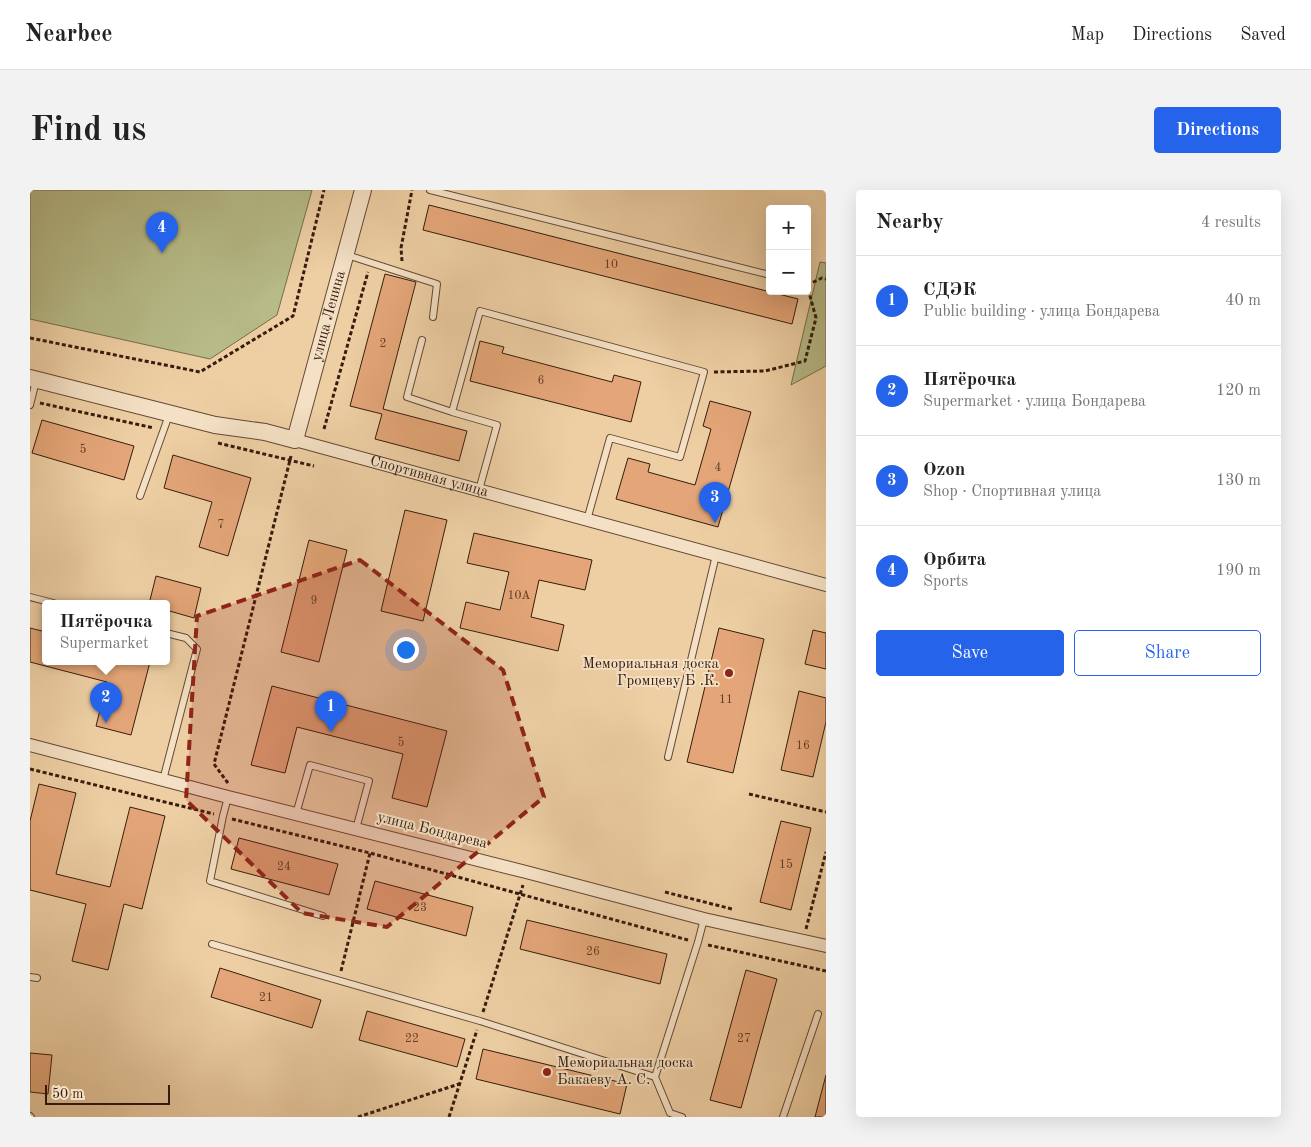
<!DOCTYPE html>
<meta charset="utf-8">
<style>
body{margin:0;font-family:"Old Standard TT",serif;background:#f2f2f2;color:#222}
.controls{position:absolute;right:15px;top:15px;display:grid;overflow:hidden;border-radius:5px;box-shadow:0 5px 20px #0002}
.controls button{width:45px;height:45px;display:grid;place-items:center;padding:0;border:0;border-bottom:1px solid #e0e0e0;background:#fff;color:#222;font:25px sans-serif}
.scale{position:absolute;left:15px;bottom:12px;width:125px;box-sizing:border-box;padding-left:5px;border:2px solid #361c0e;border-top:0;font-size:14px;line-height:18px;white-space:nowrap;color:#361c0e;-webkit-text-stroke:4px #f4e0c4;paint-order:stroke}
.you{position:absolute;left:375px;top:459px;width:18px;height:18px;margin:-12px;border:4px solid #fff;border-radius:50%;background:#1a73e8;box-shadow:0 0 0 8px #1a73e833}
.badge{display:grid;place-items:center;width:32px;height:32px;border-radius:50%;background:#2563eb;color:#fff;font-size:16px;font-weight:700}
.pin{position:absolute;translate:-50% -41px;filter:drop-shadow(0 1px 2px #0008)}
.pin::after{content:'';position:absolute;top:26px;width:18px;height:15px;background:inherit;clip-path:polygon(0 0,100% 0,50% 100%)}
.popup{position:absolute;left:12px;top:410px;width:128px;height:65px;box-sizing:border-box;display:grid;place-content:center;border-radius:5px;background:#fff;filter:drop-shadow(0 1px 4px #0005);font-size:16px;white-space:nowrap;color:#767676}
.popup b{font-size:19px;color:#222}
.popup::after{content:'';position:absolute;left:50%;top:100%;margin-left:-10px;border:10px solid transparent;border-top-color:#fff}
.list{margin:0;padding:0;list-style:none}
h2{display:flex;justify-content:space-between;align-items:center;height:65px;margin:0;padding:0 20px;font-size:21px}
h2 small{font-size:16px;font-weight:400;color:#767676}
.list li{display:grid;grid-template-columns:32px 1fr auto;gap:15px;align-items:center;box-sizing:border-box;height:90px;padding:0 20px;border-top:1px solid #e0e0e0}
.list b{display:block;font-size:19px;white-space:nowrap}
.list p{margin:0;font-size:16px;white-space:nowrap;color:#767676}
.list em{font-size:16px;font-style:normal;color:#767676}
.actions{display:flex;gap:10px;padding:15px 20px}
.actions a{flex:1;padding:11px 0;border:1px solid #2563eb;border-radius:5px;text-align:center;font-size:18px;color:#2563eb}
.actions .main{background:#2563eb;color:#fff}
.map{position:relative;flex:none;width:796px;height:927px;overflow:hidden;border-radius:5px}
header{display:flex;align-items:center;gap:30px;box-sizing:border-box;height:70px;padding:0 25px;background:#fff;border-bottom:1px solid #e0e0e0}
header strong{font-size:24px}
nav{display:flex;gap:28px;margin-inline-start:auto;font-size:18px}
.intro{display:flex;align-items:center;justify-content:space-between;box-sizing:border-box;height:120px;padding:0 30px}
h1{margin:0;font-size:35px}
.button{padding:12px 22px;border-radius:5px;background:#2563eb;color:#fff;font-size:18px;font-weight:700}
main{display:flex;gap:30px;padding:0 30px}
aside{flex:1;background:#fff;border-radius:5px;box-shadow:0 5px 20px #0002}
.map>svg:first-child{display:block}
.green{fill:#b6bb88;stroke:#766c4b}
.building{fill:#e4a678;stroke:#361c0e}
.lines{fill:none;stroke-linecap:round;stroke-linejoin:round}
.service-casing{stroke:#644934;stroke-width:8}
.minor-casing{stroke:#644934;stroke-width:14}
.tertiary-casing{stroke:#644934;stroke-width:18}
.path{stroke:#361c0e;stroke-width:3;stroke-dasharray:4 2.5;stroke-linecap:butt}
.service{stroke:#f4e0c4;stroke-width:6}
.minor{stroke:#f4e0c4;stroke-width:12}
.tertiary{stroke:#f4e0c4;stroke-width:16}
.marked{fill:#8f2418;fill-opacity:0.2;stroke:#8f2418;stroke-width:4;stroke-dasharray:10 6;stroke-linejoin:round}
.poi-dot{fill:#8f2418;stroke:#f4e0c4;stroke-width:2}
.labels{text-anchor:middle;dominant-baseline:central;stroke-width:4;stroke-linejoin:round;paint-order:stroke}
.number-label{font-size:12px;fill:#623e28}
.street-label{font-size:15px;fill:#361c0e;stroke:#f4e0c4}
.poi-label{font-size:15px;fill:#361c0e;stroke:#f4e0c4;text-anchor:end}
</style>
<header>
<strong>Nearbee</strong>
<nav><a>Map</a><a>Directions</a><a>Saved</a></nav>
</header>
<div class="intro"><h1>Find us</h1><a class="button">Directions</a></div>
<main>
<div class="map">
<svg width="796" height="927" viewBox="0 0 796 927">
<rect width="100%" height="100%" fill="#eecfa4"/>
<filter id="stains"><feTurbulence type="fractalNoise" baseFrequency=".004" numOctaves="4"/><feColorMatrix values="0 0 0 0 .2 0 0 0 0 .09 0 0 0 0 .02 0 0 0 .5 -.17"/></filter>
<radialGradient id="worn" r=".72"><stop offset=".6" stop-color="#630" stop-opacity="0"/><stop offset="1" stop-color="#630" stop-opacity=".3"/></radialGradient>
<path class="green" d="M0,0H282L247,125L180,169L0,129Z
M790,72L796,73V176L761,195Z"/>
<path class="building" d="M399,15L768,109L762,134L393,40Z
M355,84L386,92L353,219L437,241L429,271L345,249L352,224L320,216Z
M450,151L474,157L472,163L582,192L584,185L611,192L601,232L440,191Z
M680,211L721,222L688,337L586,309L598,268L620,274L618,282L665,295L681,239L673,236Z
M12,230L104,256L94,290L2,263Z
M143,265L221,288L198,366L169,357L182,312L134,298Z
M375,320L417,330L393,431L351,421Z
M444,343L562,370L555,400L509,390L501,427L534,435L528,461L430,438L436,412L470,420L479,382L437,373Z
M279,350L317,360L289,472L251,462Z
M126,386L171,398L164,428L136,420V414H119Z
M0,438L16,442V472H120L101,545L66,536L77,492L0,472Z
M689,438L734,449L703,583L657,572Z
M783,440L796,443V479L775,474Z
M242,496L417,541L397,617L362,608L373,564L267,537L255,583L221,575Z
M769,501L796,508V532L783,587L751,580Z
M9,594L46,603L26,684L80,697L100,617L135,626L112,719L94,714L78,780L42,771L56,714L0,700V631Z
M751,631L781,638L761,720L730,712Z
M209,648L308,674L299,705L201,679Z
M345,691L443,717L436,746L337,719Z
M497,730L637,764L630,794L490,759Z
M190,778L291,810L282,838L181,807Z
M716,780L747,789L711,918L680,910Z
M337,821L435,849L427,877L329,850Z
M453,859L597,894L590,924L446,889Z
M0,863L22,865L18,904L0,902Z
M796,885V927H785Z"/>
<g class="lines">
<defs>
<path id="service" d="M400,0L740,85
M317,65L407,94L403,127
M392,150L377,207L422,222
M0,215L6,191
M449,300L467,235L422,222L450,121L674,182L650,267L580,248L557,330
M110,306L139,225
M0,407L27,414
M638,567L686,365
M133,590L167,459L156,448L136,443
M198,607L193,626L180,691L293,726
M266,624L280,575L339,591L326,639
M182,754L450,831L625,887
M0,787L7,788
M0,926L1,927
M652,927L640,923L625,887L668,752L674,729
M753,927L788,824"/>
<g id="minor">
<path id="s1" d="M265,250L796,395"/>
<path d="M0,555L198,607L496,682L674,729L796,756"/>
</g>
<g id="tertiary">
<path id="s2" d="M0,188L185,235L235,242L265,250L333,0"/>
</g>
</defs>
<use href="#service" class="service-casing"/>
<use href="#minor" class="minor-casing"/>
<use href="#tertiary" class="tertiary-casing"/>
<path class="path" d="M372,71L371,58L382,0
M777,95L792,88L796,89
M0,148L170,182L263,126L294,0
M684,182L735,181L775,171L786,128L777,95
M10,213L124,238
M294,239L338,82
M188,253L284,276
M0,579L184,624
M198,593L184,574L261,266
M719,604L796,622
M202,629L340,663L658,750
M635,702L702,719
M776,739L796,662
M678,755L796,781
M311,781L340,663
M453,822L493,695
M328,927L429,894
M419,927L447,840"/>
<use href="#service" class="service"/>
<use href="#minor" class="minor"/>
<use href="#tertiary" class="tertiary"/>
</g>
<path class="marked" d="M330,370L473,480L514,607L357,737L272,723L156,610L167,426Z"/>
<g class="poi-dot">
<circle cx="699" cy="483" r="5"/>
<circle cx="517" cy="882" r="5"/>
</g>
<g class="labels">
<g class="number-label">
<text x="581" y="75">10</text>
<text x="353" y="154">2</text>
<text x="511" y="191">6</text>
<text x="53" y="260">5</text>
<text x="688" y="278">4</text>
<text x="191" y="335">7</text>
<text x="489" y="406">10А</text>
<text x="284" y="411">9</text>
<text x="696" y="510">11</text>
<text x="371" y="553">5</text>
<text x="773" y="556">16</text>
<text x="756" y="675">15</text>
<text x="254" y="677">24</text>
<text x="390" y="718">23</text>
<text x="563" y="762">26</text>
<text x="236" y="808">21</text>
<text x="382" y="849">22</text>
<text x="714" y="849">27</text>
</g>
<g class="street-label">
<text stroke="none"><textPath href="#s2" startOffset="401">улица Ленина</textPath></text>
<text stroke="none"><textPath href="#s1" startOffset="139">Спортивная улица</textPath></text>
<text transform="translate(402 641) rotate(14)">улица Бондарева</text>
</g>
<g class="poi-label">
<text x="689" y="474">Мемориальная доска<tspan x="689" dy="17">Громцеву Б .К.</tspan></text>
<text x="527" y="873" text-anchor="start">Мемориальная доска<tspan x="527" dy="17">Бакаеву А. С.</tspan></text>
</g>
</g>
<rect width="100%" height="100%" filter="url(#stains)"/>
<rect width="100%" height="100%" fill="url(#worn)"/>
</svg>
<div class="controls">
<button>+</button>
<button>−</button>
</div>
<div class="scale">50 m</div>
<div class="you"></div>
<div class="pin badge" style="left:301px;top:542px">1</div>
<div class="pin badge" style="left:76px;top:533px">2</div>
<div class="popup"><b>Пятёрочка</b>Supermarket</div>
<div class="pin badge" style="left:685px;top:333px">3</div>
<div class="pin badge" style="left:132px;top:63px">4</div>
</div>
<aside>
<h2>Nearby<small>4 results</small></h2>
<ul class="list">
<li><span class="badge">1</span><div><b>СДЭК</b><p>Public building · улица Бондарева</p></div><em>40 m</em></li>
<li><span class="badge">2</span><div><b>Пятёрочка</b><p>Supermarket · улица Бондарева</p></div><em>120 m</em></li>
<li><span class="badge">3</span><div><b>Ozon</b><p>Shop · Спортивная улица</p></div><em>130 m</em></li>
<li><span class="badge">4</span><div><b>Орбита</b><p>Sports</p></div><em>190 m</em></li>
</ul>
<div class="actions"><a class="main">Save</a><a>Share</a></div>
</aside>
</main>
